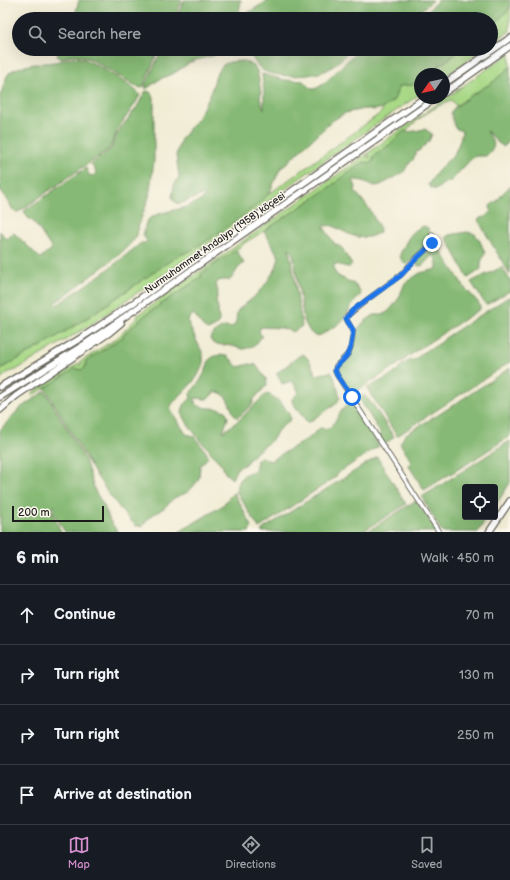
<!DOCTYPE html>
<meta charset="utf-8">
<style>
body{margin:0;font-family:"Balsamiq Sans",sans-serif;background:#242831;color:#f1f3f6}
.controls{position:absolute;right:12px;bottom:12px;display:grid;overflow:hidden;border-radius:4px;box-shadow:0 4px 16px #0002}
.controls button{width:36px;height:36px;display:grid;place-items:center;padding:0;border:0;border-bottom:1px solid #363941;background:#171b24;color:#f1f3f6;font:20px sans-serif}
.compass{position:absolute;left:414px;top:68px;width:36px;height:36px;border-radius:50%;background:#171b24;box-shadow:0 4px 16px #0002;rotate:236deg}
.scale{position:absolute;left:12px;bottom:10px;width:92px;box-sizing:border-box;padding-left:4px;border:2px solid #1c1c1c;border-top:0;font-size:11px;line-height:14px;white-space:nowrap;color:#1c1c1c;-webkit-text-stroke:3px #fbf7ec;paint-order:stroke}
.stop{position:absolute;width:12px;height:12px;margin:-9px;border:3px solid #1a73e8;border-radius:50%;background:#fff}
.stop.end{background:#1a73e8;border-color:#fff;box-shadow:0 1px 4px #0008}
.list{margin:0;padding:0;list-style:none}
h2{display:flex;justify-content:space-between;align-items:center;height:52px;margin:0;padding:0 16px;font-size:17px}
h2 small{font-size:13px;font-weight:400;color:#9ea1a6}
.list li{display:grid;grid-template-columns:26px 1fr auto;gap:12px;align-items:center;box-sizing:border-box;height:60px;padding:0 16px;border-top:1px solid #363941}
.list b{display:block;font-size:15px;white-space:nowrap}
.list em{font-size:13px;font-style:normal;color:#9ea1a6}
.icon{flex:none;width:22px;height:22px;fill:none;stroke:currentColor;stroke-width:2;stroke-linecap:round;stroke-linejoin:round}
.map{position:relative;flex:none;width:510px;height:532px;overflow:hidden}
.search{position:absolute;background:#171b24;box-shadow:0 4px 16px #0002;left:12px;right:12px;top:12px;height:44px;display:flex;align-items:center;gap:10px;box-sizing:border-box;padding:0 14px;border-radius:22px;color:#9ea1a6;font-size:15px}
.sheet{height:292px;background:#171b24}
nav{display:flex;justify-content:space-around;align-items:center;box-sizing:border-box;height:56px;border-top:1px solid #363941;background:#171b24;font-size:11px;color:#9ea1a6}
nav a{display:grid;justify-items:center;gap:2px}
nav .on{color:#d690ce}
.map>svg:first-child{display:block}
.green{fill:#a9d987;stroke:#627a52}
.forest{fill:#86b974;stroke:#516a48}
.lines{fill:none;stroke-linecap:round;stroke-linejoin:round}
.minor-casing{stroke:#67655c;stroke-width:5.5}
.primary-casing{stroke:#67655c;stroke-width:8}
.minor{stroke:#fff;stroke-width:3.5}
.primary{stroke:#fff;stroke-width:5.5}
.route{stroke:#1a73e8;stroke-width:5}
.labels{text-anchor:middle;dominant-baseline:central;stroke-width:3;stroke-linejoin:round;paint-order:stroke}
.street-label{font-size:10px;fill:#1c1c1c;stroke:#fbf7ec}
</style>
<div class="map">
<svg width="510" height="532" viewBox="0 0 510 532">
<rect width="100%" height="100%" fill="#fbf7ec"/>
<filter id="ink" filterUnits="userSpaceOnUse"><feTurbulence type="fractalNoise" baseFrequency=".025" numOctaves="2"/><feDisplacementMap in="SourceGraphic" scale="8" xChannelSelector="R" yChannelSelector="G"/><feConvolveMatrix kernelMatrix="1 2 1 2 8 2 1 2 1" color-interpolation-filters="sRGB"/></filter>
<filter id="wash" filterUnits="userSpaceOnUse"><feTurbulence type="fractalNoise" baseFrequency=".012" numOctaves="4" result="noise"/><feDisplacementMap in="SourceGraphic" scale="16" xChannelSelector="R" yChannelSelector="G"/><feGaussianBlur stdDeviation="0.9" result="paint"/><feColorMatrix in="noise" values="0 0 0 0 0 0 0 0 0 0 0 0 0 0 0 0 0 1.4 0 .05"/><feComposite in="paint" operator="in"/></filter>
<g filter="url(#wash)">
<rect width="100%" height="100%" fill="#f1ecd4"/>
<path class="green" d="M510,8V31L491,44V28Z
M457,49H484L444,77V74H427L456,54Z
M510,53V67L493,82L470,96L456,106L454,103L451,100C439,104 413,121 406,132L404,131L389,145L374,156L373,161L370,163L364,162L359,165L323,192L264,231L246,242L236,250L201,274V277L145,315L124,335L123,337L85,362C86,367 85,369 80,370L76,368L32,396L33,392L79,363L80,366L82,364L80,362L117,338L138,317L137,316L148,308L367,154L368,156L367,157L368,158L370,157L368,153Z
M420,80V94L335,153L212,241L92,324L16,370L9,372L0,379V369L40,347L90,316L170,261L178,256L190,251L210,239L253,208L269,194L329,151L378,115L382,111L383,108L390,103L396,95L399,86L412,85Z"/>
<path class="forest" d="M79,0H182L174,19H74Z
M184,0H241L238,19H176Z
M269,0H433L426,6L408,19H240L244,15Z
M438,0H510V8L491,28V19H417L429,10Z
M60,49H159L143,87L141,88L136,86L90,59L77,55H73L60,59L57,56Z
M162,49H226L213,56L196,60L189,63L176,72L160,79L146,89L145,86Z
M247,49H351C343,57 333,69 322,72C308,77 273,78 261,69C255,64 251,55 247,49Z
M360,49H457L456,54L427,74H420V80C411,88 409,84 399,86L394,100L383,108L374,110L369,109H364L345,113L332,121L280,169L269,194L253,208L210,239L190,251L178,256L170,261L90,316L40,347L0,369V231L6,239L14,233L40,258L52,249L34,222L28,218L24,211L86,168L89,175C92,176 94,176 96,173L94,168L91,164L111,149L115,138L121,128L137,107L145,92L147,91C151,92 153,95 154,98V160L149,197L139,224L137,235L133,241L120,254L55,303L57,305L110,268L141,243H145L147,241L143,235L146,222L149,219L158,214L186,207L202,200L204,197L202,195L179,204L176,203L172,198L174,185L178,179L179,176L176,155L181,139L197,119L210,95L217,72L224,64L230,62L240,61H244L254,66L257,71L258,75L261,93L260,99L264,109V91L262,74L285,80L303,81C306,83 309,88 312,89C321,90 338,69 344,64C349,59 355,54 360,49Z
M74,57C78,58 81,58 84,59C94,63 134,86 140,95L135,104L119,127L110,147L109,149L20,211L17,212H15L13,210L7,199L0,189V96L7,76L10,72L15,69L25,66L34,64L55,62Z
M510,67V137L504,147L497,142L487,131C493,145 499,143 486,156H476L471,159L450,182C441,183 442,187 435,190L430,187L428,185L437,172L450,158L453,157L460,141L462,131L455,128L451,114L453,109L470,96L493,82Z
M425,129L432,134L429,141L420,150L416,152L413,160L407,166L404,172L394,178L380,185L375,186L363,181L357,180H353L356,187L355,191L370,210L380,229V232C366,241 355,238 341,230C338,229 336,227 333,226C330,225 327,226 323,226L334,243L342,248L352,265L350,267C343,267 340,264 334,264V271L338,276L354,284L359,290L361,294L350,307L348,313L337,325L321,335L315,336L310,332L304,321L293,254L289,248V249L293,269L302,326L293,332L282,328L263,327L260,328L259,332L262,336L256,344L248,348L243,349L232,346L215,344L211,341L210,338C213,333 221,327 226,327C230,327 232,329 234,325C238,321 235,315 238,310L253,298L265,285L276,268L279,257L264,231L323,192L359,165L364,162L370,163L373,161L374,156L389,145L404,131L409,132Z
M510,186V275L478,220L480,218L485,217L491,212L490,206L498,200L503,193Z
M424,226L428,228C430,234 431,238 429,244L407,265C404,263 400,259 400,255C400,254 402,250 403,249C407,239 413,229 424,226Z
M467,232L475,234L480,241L485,253L481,262V268L480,270L468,278L446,237L449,235Z
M435,245H437L465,288L478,302L480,306V309L417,350L400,363L352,394L338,374L336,370L337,367L345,360L351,352L353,348L355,332L364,322L374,315H383L390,310L399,298L405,283L420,273L437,269C437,263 437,258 433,255L423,265L419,266L414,262L424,252Z
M236,250L244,263L238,268L232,278L229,280H221L217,282L216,284L218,292L216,301L218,309L219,321L216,326L208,330L204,328L194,314L192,315L188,320L189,325L203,354V365L197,377L194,381L172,404L170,409L186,434L194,436L206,452L208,457L200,466L199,478L196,483L191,489L186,493L174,498L164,508L151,516L142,526H138L135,525L125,515L109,494L94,472L45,388L76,368L80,370L85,368L86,365L85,362L123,337V335L145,315L201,277V274Z
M502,267L510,280V291L486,305L471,282C481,276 491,273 502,267Z
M510,296V362L397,436L367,388L392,375L397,371L403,364L409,361L414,360L428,349L434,347L443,341L445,338Z
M303,354C310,359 313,368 316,375L331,372L334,377L339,393L340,397L338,401L336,404L309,422H307L292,402V399L299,392L292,381L282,384L277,374V373L299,356Z
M219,355C233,356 229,359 238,367L250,364L256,365L266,379L267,385L254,399L252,405L237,418C229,410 230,391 214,392C207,403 205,398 195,398C193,410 211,407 219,409C220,409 225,411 226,411L228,418L223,432L239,420L265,395L269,394C280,401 287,408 291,419L278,430L273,439L254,454L244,465L237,468L232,479L225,473L222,465L211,453L209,449L204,445L189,426L182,413L184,405L191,398L190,394L200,381L206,370L209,360L213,357Z
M510,368V436L470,462L424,490L409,466L411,461L400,443L406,434L434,417H435Z
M45,391L85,460L95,491L104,506L110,521L118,532H65L53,512V511L55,507L54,506L51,510L52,513L61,532H0V430L19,409Z
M364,395L373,405L394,437L384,445L378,436L381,434L359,398Z
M347,405H352L356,409L379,446L338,473L336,477L259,528L236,491C238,485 239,477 246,474C249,472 252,472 255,470L257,460L260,457L264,458L270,461L309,438L320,428C322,428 324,429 326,429C334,428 339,411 347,405Z
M510,441V483L495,506V487H465V517H487L478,532H442L422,497Z
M377,457L406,504L362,532H261L263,529Z
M233,493H234L252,526L249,532H179L222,506Z
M415,501L417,502L437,532H367Z"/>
</g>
<g filter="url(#ink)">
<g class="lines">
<defs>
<path id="minor" d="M432,234L431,245L413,261L402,274L368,299L347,316V320L353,331L351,346L348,354L336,366L335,370L337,375L439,532"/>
<path id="primary" d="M444,84L510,38
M444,93L510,46
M0,387L81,338L132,304L424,98
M0,397L85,344L136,309L436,98
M0,410L16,396L109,333L121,323
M489,532L510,501"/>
</defs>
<use href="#minor" class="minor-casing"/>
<use href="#primary" class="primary-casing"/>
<use href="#minor" class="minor"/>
<use href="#primary" class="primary"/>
</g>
</g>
<g class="lines" filter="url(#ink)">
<path class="route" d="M352,397L337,375L335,370C337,363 344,361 347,355C352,348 352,339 353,330L348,322L346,318L353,310L368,299L400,276L414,261L429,247L432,243"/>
</g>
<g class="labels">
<g class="street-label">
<text transform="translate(215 243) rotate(-35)">Nurmuhammet Andalyp (1958) köçesi</text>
</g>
</g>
</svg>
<div class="controls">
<button><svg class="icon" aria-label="locate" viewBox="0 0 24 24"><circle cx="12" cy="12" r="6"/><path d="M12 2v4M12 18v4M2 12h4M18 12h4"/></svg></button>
</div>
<svg class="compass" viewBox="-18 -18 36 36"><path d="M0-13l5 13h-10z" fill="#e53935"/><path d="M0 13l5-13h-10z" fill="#9ea1a6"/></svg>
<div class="scale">200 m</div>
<div class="stop" style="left:352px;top:397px"></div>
<div class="stop end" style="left:432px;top:243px"></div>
<div class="search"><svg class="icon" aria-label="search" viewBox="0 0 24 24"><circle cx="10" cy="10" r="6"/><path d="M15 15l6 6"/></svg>Search here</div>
</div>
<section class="sheet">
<h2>6 min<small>Walk · 450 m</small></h2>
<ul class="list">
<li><svg class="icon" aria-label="ahead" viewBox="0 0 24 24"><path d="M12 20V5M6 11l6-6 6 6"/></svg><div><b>Continue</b></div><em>70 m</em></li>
<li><svg class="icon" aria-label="right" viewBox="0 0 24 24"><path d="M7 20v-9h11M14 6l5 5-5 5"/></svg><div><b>Turn right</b></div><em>130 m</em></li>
<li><svg class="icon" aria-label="right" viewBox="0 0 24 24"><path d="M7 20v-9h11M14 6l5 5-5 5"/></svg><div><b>Turn right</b></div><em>250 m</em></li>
<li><svg class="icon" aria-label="arrive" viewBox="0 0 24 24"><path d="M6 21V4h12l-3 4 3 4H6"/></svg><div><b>Arrive at destination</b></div></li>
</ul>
</section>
<nav>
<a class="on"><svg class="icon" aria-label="map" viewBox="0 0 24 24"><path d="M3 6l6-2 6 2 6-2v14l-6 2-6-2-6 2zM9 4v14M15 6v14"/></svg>Map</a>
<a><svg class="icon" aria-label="directions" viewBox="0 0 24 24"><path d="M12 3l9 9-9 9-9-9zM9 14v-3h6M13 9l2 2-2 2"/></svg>Directions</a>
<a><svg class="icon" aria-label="saved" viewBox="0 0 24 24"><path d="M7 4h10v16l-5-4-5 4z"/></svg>Saved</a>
</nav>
